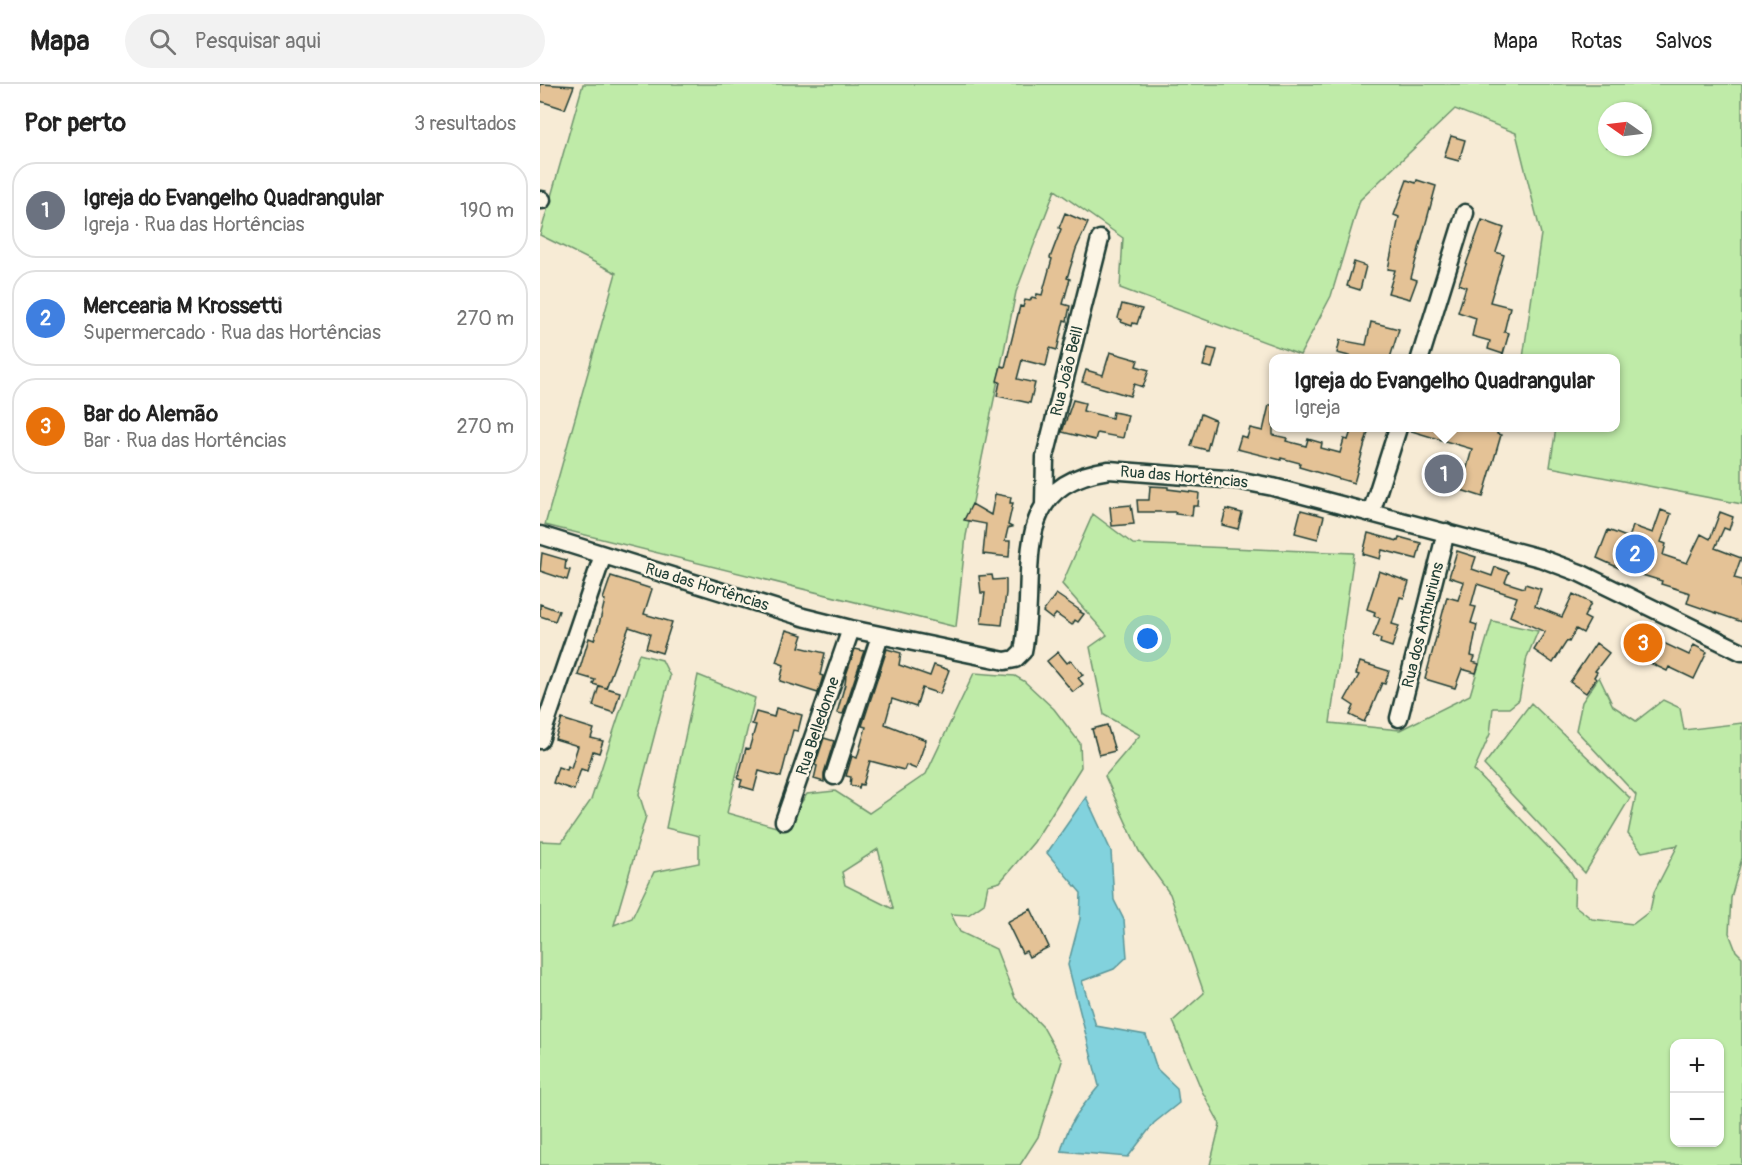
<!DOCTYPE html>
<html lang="pt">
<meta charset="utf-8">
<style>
body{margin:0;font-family:Pangolin,sans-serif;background:#f2f2f2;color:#222}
.controls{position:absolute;right:18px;bottom:18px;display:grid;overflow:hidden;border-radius:12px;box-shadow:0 2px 4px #0004}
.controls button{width:54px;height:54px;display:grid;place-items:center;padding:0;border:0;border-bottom:2px solid #e0e0e0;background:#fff;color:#222;font:30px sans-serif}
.compass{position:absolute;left:1058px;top:18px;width:54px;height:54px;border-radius:50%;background:#fff;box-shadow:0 2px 4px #0004;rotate:284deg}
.you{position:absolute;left:608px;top:555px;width:21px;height:21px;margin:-15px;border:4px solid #fff;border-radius:50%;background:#1a73e8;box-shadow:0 0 0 9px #1a73e833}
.badge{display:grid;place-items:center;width:39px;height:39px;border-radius:50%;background:#7c3aed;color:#fff;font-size:20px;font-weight:700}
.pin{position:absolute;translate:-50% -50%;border:3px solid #fff;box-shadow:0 2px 6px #0006}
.popup{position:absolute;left:729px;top:270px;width:351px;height:78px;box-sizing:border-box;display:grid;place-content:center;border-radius:12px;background:#fff;filter:drop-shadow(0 2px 4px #0005);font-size:20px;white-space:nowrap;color:#767676}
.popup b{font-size:22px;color:#222}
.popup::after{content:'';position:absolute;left:50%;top:100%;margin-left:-12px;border:12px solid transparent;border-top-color:#fff}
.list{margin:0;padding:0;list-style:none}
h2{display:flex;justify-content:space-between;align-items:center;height:78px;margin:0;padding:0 24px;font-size:26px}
h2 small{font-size:20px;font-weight:400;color:#767676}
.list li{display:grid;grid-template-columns:39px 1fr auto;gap:18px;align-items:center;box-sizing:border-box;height:96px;margin:0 12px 12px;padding:0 12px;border:2px solid #e0e0e0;border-radius:24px}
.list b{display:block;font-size:22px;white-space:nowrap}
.list p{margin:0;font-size:20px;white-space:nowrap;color:#767676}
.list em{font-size:20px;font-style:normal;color:#767676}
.icon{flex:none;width:33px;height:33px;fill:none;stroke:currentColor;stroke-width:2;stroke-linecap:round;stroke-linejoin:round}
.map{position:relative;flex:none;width:1202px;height:1081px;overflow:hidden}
header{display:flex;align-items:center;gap:36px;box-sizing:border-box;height:84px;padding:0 30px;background:#fff;border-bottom:2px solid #e0e0e0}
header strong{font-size:28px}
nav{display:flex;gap:33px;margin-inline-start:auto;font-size:21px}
.search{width:420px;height:54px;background:#f2f2f2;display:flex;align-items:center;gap:15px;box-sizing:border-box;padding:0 21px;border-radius:33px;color:#767676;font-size:22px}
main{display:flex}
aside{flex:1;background:#fff}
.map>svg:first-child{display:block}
.green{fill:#bfeba8;stroke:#6f946e;stroke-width:1.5;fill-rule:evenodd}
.water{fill:#82d2dd;stroke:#5a9699;stroke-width:1.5}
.building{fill:#e4c296;stroke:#1f3d34;stroke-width:1.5}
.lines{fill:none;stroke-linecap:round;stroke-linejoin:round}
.minor-casing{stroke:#1f3d34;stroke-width:21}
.minor{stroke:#fcf5e5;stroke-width:16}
.labels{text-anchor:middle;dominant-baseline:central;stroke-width:5;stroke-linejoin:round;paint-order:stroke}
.street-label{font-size:16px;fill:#1f3d34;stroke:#fcf5e5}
</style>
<header>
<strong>Mapa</strong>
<div class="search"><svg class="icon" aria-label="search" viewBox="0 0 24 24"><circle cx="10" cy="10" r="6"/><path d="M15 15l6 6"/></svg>Pesquisar aqui</div>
<nav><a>Mapa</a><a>Rotas</a><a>Salvos</a></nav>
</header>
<main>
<aside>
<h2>Por perto<small>3 resultados</small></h2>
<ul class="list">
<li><span class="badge" style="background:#6b7280">1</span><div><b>Igreja do Evangelho Quadrangular</b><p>Igreja · Rua das Hortências</p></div><em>190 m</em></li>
<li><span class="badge" style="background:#3f7fe0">2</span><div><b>Mercearia M Krossetti</b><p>Supermercado · Rua das Hortências</p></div><em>270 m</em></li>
<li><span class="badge" style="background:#e8710a">3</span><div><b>Bar do Alemão</b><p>Bar · Rua das Hortências</p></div><em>270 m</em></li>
</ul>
</aside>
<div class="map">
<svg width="1202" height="1081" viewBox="0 0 1202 1081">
<rect width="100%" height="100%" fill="#f7ebd5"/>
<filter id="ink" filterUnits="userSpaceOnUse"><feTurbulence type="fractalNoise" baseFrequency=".0167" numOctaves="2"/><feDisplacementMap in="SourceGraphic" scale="12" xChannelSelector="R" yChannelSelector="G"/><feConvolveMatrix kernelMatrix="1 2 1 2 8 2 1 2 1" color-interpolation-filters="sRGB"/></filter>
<g filter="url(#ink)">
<path class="green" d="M43,0H1202V420L1010,383L1016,344H1075V274H983L1001,150L976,49L915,25L820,116L791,212L760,271L580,204L583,154L515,106L476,208L426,452L416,543L5,441L76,189L0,151ZM1067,27H1103V63H1067Z
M553,430L593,460L814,469L790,639L860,646L930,611L952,537L998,547L987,573L979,616L969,624H953L950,650L934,686L1029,785L1035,795L1034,821L1052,835L1093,840L1110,827L1114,808L1138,761L1102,768L1088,750L1096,711L1036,646L1042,618L1059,593L1073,622L1096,637L1123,616L1140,624L1144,646L1202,639V774L1191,814L1189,849L1196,867L1202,873V1081H670L680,1040L662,1007L633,937L664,909L630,810L599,767L565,692L600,651L564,631L550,563L567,551L522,500ZM1134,960H1180V1058H1134Z
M99,570L122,576L130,592L99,710L106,732L74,841L92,834L114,788L159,779V752L126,744L158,591L215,614L187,729L243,745L267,710L295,707L329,729L386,690L434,589L475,592L484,597L514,625L540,659L541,683L494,758L460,798L448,801L444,820L428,831L411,830L420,848L456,865L475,914L503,943L522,977L498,1053L480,1081H0V757L22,758L51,716ZM338,765L353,824V825L305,801L302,788Z
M991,619L1090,714L1045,789L944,681Z"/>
<path class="water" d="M546,713L571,767L574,816L584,836L587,873L574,885L542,897L556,942L606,951L617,985L637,1004L639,1019L614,1039L588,1073L521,1067C529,1037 540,1025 559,1002L528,881L540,835L541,809L507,769Z"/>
<path class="building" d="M0,0L34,2L25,25L0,17Z
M911,52L925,56L919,77L904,73Z
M867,96L876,99L877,96L896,102L871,194L877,196L870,215L848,209L855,186L848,185L859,133L854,131Z
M525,129L548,139L536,165L527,194L530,195L523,220L530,222L527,237L524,236L517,266L510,264L506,282L482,276L477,295L495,299L490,319L457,312L460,298L457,297L461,282L465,283L480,222L483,223L485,216L490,217L492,213L496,214L497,210L502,211L512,175L510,174L521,145L519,144Z
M942,136L964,144L956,168L964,171L950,218L970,223L964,248L969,249L963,270L948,265L950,257L932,252L936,234L918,228L926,203L919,200Z
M814,178L826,182L820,206L807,202Z
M582,220L602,225L597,240L593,239L592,242L581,238L582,236L578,234Z
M831,238L859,245L850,274H817L797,269L800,256L826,261Z
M668,264L677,266L672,284L663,282Z
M570,268L598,276L596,282L609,286L603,303L594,300L590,312L542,298L546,286L563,291Z
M533,316L545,319L543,327L572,334L573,328L588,331L583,354L557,349L555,356L522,348Z
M729,321H733V351L747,354L746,357L766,362L768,355L782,359L781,364L800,369L804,355L808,356L812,344L828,348L814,399L759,383L760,379L741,374V376L697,365L701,352L707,354L710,344L723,347Z
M661,330L675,336L667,366L651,362Z
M868,344H958L957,350L961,351L943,413L921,406L932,365L868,346Z
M610,402L628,403V405L659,409L658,422H653L652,432L635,430L636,428H598L597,416H609Z
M455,410L471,413L470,419H473L468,441L472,443L468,444L465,457H470L469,473L443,470L446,440L424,436L432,420L451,431Z
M591,421L594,440L572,442L570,423Z
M686,425L702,429L698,445L682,441Z
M761,426L784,432L778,455L755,449Z
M1121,426L1131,430L1121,458L1126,460L1123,471L1147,479L1161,450L1170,455L1180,428L1193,433L1189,446L1184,444L1175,464L1201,474L1194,494L1202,496V538L1147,519L1150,509L1121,500L1122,497L1079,484L1057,474L1068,446L1089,454L1093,442L1113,449Z
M828,449L858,457L859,453L881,459L877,475L842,466L840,475L823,470Z
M917,467L936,473L932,485L952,492L955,483L969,488L965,498L984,504L985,500L1001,505L995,522L1022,533L1033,510L1051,519L1044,533L1050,536L1043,549L1036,545L1029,558L1027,557L1013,579L994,566L1005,548L970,532L977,513L937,500L931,522L936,523L931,539L937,541L931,572L935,573L933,578L939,580L936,589L922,585L915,604L885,595L907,513L918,516L924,498L909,493Z
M2,469L26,476L25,485L30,486L27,496L0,487Z
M839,487L869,498L864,514L860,513L852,540L859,542L852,563L840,559L841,555L833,552L840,534L834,532L835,528L827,525Z
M452,491L453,496L466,495V509L462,541L441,539L445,509H441L439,492Z
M71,492L112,505L104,530L132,538L122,569L106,564L110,550L89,543L66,604L53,600L55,596L38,591L49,554L54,556L59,541L65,516L63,515Z
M516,510L541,527L540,528L544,530L538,538L535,536L532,541L516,530L512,535L503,528Z
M0,520L19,527L15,537L0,532Z
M1101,539L1121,549L1117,556L1149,571L1154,561L1167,568L1154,595L1129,583L1127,587L1106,577L1105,580L1085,569Z
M246,546L263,551L259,563L285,569L280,591L283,592L278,609L240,597L244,581L236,578Z
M1056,559L1069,569L1055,587L1057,588L1054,593L1056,595L1046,609L1030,598Z
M315,565L324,567L303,630L297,629L305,600L306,591Z
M347,565L361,569L359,581L390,592L394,581L409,586L400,610L382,604L376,623L352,615L345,640L386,656L376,685L366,681L364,686L330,677L323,701L320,700L319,704L310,701L311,693L306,692L312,672L317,674L326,643L322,642Z
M518,568L527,579L531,576L543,591L538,594L543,600L533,608L507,577Z
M820,578L849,587L845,600L842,599L829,630H828L824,638L810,631L814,622L805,616L819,591L816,590Z
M59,602L80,608L74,629L53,622Z
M236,624L262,631L258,647L253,646L241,693L219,687L214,706L200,702L202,696L198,695L206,664L209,665L216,641L212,640L216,628L234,633Z
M22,635L54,645L51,654L63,657L59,669L53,667L47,687L41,685L34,706L13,699L18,683L27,686L28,682L31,684L38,662L15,655Z
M567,641L575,667L559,671L552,645Z
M284,654L294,657L284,689V698L274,695L277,682L275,681Z
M491,825L509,863L489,873L486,867L482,869L467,838Z"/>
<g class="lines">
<defs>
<path id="minor" d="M0,116H2
M880,274L925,129
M504,420L505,373L560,155
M831,429L858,344
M0,451L263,533L311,545L465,577L475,575L483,567C499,492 463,401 569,386L697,396L733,403L1000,474L1040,489L1202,568
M859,634L906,448
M0,656L63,471
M294,692L340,552
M244,737L311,545"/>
</defs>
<use href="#minor" class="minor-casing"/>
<use href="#minor" class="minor"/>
</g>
</g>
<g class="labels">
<g class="street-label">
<text transform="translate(527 287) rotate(-76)">Rua João Beill</text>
<text transform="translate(644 393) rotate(5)">Rua das Hortências</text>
<text transform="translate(167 503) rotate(17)">Rua das Hortências</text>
<text transform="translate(883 541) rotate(-76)">Rua dos Anthuriuns</text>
<text transform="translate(278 642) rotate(-71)">Rua Belledonne</text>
</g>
</g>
</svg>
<div class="controls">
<button>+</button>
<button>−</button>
</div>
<svg class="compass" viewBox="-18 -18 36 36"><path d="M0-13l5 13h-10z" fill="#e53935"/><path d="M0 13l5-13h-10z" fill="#767676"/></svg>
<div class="you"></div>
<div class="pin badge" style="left:904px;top:390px;background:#6b7280">1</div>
<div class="popup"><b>Igreja do Evangelho Quadrangular</b>Igreja</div>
<div class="pin badge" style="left:1095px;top:470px;background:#3f7fe0">2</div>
<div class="pin badge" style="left:1103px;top:559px;background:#e8710a">3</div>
</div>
</main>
